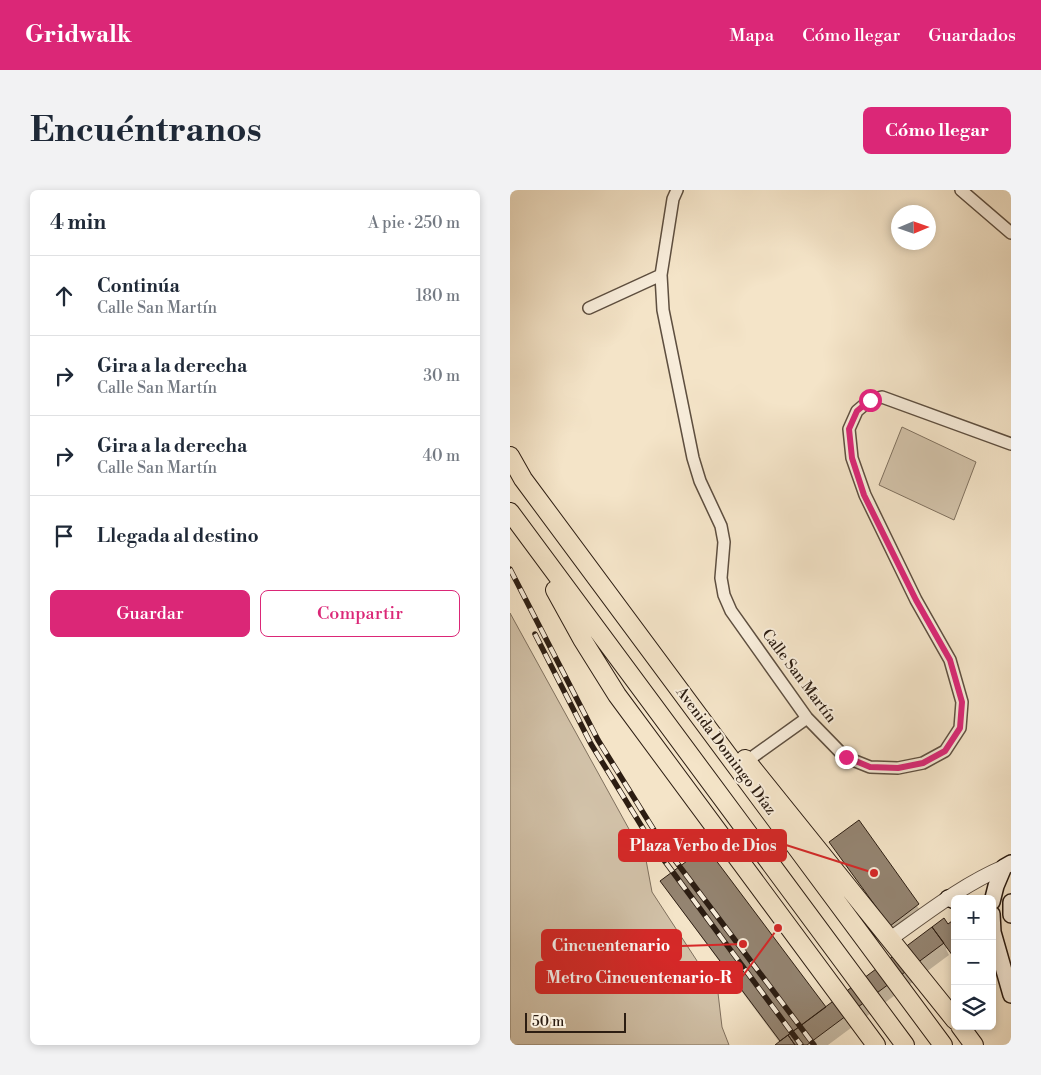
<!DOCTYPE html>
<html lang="es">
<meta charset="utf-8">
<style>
body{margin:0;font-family:"Libre Bodoni",serif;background:#f2f2f3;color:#1f2937}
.controls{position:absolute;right:15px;bottom:15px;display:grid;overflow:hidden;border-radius:8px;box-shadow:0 2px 8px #0003}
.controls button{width:45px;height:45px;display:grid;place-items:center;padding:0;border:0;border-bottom:1px solid #e0e1e3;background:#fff;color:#1f2937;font:25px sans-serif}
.compass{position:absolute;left:381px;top:15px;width:45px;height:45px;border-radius:50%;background:#fff;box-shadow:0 2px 8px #0003;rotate:88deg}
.scale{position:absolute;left:15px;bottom:12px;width:101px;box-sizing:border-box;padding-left:5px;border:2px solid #2c1d12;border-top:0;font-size:14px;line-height:18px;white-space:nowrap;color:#2c1d12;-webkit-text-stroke:4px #f8eddb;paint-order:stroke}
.stop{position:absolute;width:15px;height:15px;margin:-11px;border:4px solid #db2777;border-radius:50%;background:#fff}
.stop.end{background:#db2777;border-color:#fff;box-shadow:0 1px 5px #0008}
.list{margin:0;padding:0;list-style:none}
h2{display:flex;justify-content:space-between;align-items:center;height:65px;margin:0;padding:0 20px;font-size:21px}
h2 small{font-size:16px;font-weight:400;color:#747a83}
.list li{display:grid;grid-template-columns:32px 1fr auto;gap:15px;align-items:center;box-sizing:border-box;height:80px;padding:0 20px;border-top:1px solid #e0e1e3}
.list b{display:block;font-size:19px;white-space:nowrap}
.list p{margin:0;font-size:16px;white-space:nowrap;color:#747a83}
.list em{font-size:16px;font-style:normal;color:#747a83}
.actions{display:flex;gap:10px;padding:15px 20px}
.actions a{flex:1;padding:11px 0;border:1px solid #db2777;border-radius:8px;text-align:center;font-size:18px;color:#db2777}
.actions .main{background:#db2777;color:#fff}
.icon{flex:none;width:28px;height:28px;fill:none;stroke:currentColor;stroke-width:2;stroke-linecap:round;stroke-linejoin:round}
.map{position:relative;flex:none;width:501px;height:855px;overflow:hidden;border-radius:8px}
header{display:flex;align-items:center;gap:30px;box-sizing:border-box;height:70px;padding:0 25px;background:#db2777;color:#fff}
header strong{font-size:24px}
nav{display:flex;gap:28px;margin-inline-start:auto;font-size:18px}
.intro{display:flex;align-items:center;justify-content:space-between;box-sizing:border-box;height:120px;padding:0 30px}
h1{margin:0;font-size:35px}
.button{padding:12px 22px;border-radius:8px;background:#db2777;color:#fff;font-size:18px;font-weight:700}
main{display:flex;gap:30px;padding:0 30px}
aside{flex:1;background:#fff;border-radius:8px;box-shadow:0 2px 8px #0003}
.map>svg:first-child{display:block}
.green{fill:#d2c2a9;stroke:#7f705e}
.shadow{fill:#0003}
.building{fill:#948471;stroke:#2c1d12}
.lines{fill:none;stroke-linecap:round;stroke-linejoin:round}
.minor-casing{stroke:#5e4f40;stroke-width:14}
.tertiary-casing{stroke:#5e4f40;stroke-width:16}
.secondary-casing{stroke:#2c1d12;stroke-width:18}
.primary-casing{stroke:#2c1d12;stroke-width:20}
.minor{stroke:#f8eddb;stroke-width:11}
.tertiary{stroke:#f8eddb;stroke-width:14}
.secondary{stroke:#f8eddb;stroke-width:15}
.primary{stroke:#f4e4c8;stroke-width:18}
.rail-casing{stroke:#2c1d12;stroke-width:5.5}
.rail{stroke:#f8eddb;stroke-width:4;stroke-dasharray:11;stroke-linecap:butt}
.route{stroke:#db2777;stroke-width:6}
.labels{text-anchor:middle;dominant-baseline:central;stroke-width:4;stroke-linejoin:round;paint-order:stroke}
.street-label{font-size:15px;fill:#2c1d12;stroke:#f8eddb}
.leader{fill:none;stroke:#d62828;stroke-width:2}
.callout-dot{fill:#d62828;stroke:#f8eddb;stroke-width:2}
.callout{fill:#d62828;stroke:#d62828;stroke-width:2}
.callout-label{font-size:16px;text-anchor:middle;font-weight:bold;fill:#fff}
</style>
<header>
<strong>Gridwalk</strong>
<nav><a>Mapa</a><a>Cómo llegar</a><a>Guardados</a></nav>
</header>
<div class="intro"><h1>Encuéntranos</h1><a class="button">Cómo llegar</a></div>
<main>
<aside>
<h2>4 min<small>A pie · 250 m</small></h2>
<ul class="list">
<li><svg class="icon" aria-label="ahead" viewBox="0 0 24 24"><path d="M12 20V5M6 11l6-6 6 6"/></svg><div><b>Continúa</b><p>Calle San Martín</p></div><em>180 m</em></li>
<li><svg class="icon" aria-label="right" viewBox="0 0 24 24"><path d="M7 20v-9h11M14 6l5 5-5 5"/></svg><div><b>Gira a la derecha</b><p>Calle San Martín</p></div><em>30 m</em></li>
<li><svg class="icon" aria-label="right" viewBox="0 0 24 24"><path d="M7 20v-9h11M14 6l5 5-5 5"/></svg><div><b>Gira a la derecha</b><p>Calle San Martín</p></div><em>40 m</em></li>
<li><svg class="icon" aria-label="arrive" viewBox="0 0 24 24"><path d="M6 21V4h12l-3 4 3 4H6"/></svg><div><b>Llegada al destino</b></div></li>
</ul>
<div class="actions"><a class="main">Guardar</a><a>Compartir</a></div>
</aside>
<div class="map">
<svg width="501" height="855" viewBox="0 0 501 855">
<rect width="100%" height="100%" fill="#f4e4c8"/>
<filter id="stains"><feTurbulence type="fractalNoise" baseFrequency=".004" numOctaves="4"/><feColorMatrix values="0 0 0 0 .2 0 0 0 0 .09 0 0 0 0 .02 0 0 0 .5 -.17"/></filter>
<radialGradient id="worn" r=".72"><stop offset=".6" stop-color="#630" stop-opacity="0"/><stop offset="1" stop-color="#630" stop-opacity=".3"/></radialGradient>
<path class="green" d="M392,237L466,272L444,330L369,295Z
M0,423L136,670L142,702L208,803L212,837L219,855H0Z"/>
<path class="shadow" d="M348,632L414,726L387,746L327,663Z
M152,691L315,819L441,732L445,737V768L437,758L436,759L439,765L318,855H267L270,853L158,702Z"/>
<path class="building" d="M349,630L409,714L380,736L319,652Z
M196,657L316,817L270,851L150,691Z
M434,728L438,734L442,731L445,735L442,739L445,744V769L422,737Z
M422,737L434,753L297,855H285L278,845Z
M278,845L285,855H265L270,851Z"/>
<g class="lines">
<defs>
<path id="minor" d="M167,0L163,9L151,85L153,120L183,268L190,291L211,336L214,352L211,388L214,405L221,421L297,528L335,567L360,577L388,578L413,573L435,561L450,538L452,512L440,470L406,410L355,305L342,268L339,239L347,221L360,210L372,207L501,254
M451,0L501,43
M79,118L151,85
M237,571L297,528"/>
<path id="tertiary" d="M380,749C417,723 452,695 494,677"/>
<path id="secondary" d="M438,708L445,711
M482,712L486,696L494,677L501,673
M501,712V725
M482,724L483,742L501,805"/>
<path id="primary" d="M0,266L13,289L433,855
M0,322L395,855
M45,400L72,449L107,505L366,855
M235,569L445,830
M450,836L464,855"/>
</defs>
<use href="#minor" class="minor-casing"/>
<use href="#tertiary" class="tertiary-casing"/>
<use href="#secondary" class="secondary-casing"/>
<use href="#primary" class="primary-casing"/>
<use href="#minor" class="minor"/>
<use href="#tertiary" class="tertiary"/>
<use href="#secondary" class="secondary"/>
<use href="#primary" class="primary"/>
<defs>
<path id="rail" d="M0,379L88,550L152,653L304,855
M25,444L81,554L145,658L291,855"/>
</defs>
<use href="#rail" class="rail-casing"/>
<use href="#rail" class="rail"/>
</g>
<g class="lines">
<path class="route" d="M336,567L360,577L388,578L413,573L435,561L450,538L452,512L440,470L406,410L354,305L342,268L339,239L347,221L360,210"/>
</g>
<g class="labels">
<g class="street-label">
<text transform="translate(289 486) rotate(53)">Calle San Martín</text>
<text transform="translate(216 561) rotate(53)">Avenida Domingo Díaz</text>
</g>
</g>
<path class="leader" d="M364 683L276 655M233 754L171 756M268 738L232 787"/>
<g class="callout-dot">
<circle cx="364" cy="683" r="5"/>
<circle cx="233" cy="754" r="5"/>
<circle cx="268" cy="738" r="5"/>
</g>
<g class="callout">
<rect x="109" y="640" width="167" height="31" rx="5"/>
<rect x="32" y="740" width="139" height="31" rx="5"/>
<rect x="26" y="772" width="206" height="31" rx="5"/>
</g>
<g class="callout-label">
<text x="193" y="661">Plaza Verbo de Dios</text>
<text x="101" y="761">Cincuentenario</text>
<text x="129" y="793">Metro Cincuentenario-R</text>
</g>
<rect width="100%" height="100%" filter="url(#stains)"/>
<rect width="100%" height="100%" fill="url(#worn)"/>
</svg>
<div class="controls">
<button>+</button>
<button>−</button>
<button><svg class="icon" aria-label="layers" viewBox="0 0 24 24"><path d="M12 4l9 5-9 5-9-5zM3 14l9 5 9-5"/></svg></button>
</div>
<svg class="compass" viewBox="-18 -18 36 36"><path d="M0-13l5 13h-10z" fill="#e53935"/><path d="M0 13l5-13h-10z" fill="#747a83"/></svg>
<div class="scale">50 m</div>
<div class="stop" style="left:360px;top:210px"></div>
<div class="stop end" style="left:336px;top:567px"></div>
</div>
</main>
